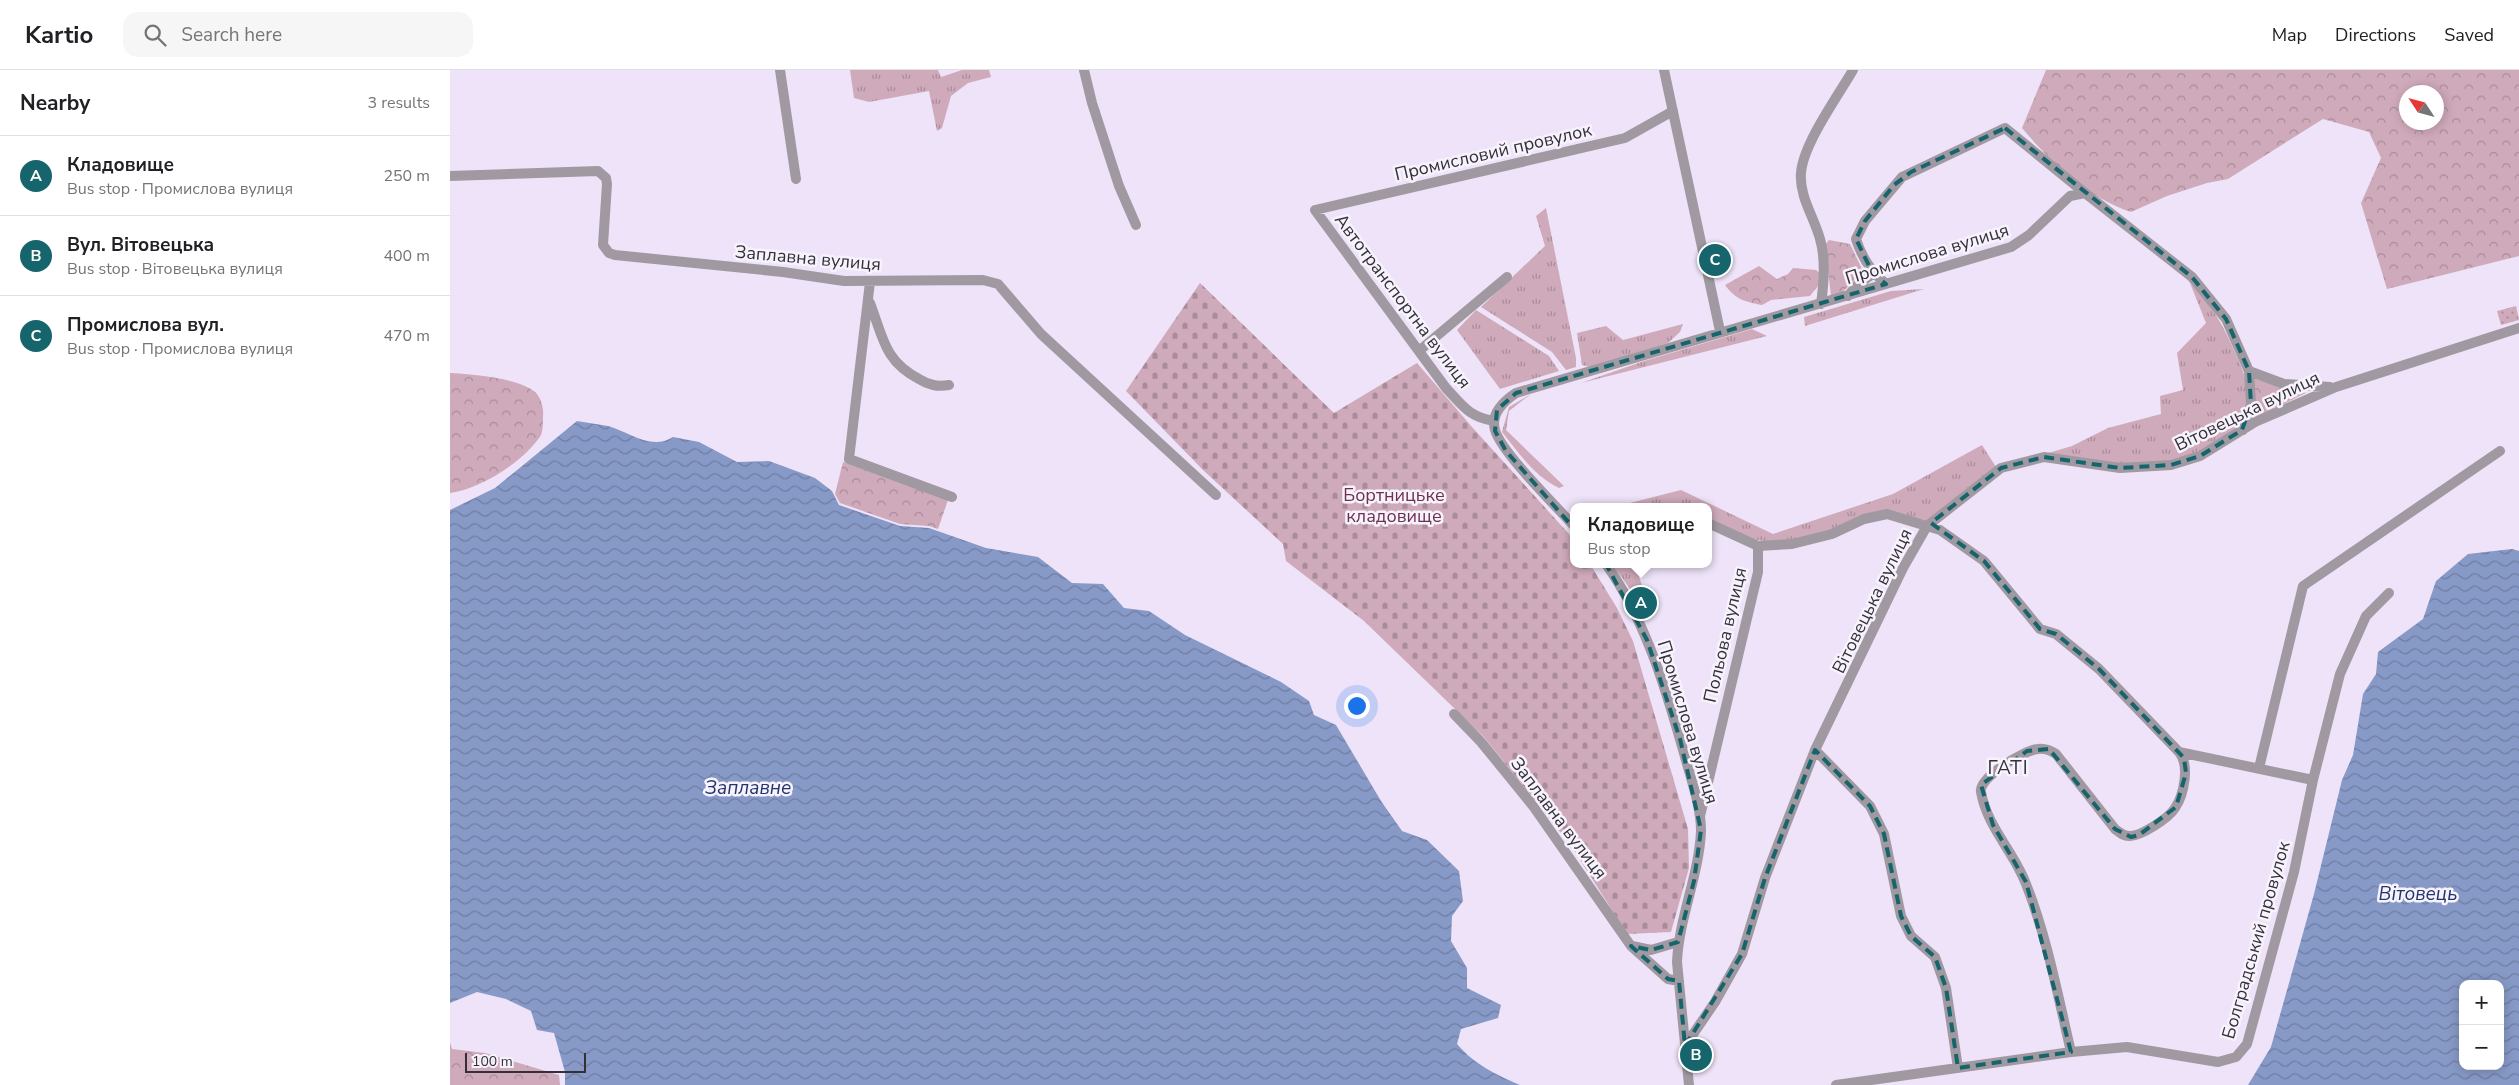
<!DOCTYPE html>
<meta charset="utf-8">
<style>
body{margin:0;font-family:"Nunito Sans",sans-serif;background:#f6f6f6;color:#202124}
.controls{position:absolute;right:15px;bottom:15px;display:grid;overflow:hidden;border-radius:10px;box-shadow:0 2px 12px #0003}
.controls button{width:45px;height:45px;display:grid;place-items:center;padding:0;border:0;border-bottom:1px solid #e0e0e0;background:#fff;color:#202124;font:25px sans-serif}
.compass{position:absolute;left:1949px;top:15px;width:45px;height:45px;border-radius:50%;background:#fff;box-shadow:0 2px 12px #0003;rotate:306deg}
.scale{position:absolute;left:15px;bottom:12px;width:121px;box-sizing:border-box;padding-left:5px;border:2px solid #342f38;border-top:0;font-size:14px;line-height:18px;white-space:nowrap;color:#342f38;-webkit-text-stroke:4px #f7f3fc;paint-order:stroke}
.you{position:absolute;left:906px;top:635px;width:18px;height:18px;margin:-12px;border:4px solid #fff;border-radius:50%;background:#1a73e8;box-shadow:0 0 0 8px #1a73e833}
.badge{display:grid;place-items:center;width:32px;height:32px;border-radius:50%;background:#16646c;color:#fff;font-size:16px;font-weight:700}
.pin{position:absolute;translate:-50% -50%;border:2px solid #fff;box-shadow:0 1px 5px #0006}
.popup{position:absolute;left:1120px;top:433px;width:142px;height:65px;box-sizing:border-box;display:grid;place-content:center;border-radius:10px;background:#fff;filter:drop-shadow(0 1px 4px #0005);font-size:16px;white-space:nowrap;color:#757577}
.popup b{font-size:19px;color:#202124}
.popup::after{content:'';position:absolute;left:50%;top:100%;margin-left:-10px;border:10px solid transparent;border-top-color:#fff}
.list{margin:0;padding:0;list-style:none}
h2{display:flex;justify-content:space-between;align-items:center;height:65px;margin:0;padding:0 20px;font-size:21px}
h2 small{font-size:16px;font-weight:400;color:#757577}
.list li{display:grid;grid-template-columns:32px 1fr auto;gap:15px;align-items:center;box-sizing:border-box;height:80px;padding:0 20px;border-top:1px solid #e0e0e0}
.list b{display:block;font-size:19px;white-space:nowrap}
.list p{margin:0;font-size:16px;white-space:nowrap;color:#757577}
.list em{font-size:16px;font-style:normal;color:#757577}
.icon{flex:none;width:28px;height:28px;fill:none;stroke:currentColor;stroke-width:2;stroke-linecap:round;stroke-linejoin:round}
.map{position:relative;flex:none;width:2069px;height:1015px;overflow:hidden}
header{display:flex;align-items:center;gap:30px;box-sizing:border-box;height:70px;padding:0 25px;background:#fff;border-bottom:1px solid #e0e0e0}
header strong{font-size:24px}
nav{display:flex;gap:28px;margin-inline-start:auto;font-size:18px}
.search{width:350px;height:45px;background:#f6f6f6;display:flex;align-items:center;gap:12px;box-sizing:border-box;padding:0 18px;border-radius:15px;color:#757577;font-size:19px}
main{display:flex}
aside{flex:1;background:#fff}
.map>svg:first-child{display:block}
.grass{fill:url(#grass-tufts)}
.forest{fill:url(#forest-crowns);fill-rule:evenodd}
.cemetery{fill:url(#cemetery-stones)}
.park{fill:url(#park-dots)}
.water{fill:url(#water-waves);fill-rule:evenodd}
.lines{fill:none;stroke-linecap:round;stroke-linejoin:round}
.minor{stroke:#a199a1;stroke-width:10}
.marked{fill:none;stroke:#16646c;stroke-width:4;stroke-dasharray:10 6;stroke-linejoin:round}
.labels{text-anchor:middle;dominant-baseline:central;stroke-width:5;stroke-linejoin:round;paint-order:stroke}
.street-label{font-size:18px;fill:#342f38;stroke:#f7f3fc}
.park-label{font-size:18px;fill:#6e2f50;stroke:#f7f3fc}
.neighbourhood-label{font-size:19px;letter-spacing:1px;fill:#342f38;stroke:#f7f3fc}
.water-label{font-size:19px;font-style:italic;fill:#22346b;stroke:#f7f3fc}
</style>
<header>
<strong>Kartio</strong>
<div class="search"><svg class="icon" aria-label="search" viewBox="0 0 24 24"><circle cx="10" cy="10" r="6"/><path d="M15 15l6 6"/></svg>Search here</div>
<nav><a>Map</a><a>Directions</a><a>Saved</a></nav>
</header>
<main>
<aside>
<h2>Nearby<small>3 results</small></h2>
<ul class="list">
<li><span class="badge">A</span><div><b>Кладовище</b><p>Bus stop · Промислова вулиця</p></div><em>250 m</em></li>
<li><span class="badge">B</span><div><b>Вул. Вітовецька</b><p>Bus stop · Вітовецька вулиця</p></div><em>400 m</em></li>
<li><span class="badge">C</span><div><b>Промислова вул.</b><p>Bus stop · Промислова вулиця</p></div><em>470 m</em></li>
</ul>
</aside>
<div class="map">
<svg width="2069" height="1015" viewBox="0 0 2069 1015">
<defs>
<pattern id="grass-tufts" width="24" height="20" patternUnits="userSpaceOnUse" patternTransform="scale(1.25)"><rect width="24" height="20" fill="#cfaabb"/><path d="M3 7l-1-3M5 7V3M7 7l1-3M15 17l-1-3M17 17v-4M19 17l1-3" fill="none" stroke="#a98b99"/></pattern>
<pattern id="forest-crowns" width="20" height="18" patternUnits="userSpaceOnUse" patternTransform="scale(1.25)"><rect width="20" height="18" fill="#cfaabb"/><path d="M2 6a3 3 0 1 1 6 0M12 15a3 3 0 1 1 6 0" fill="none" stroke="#a98b99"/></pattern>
<pattern id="cemetery-stones" width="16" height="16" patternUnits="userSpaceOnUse" patternTransform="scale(1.25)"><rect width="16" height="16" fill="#cfaabb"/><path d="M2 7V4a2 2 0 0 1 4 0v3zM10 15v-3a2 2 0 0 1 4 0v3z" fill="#a98b99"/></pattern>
<pattern id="park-dots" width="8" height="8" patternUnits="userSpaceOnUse" patternTransform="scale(1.25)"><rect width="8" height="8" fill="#cfaabb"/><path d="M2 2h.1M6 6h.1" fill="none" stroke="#a98b99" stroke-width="1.8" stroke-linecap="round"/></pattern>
<pattern id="water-waves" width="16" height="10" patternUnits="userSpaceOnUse" patternTransform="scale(1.25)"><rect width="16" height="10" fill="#8799c6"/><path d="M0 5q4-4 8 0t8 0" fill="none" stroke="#6f7da2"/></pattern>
</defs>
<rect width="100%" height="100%" fill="#eee3f8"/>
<path class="grass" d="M400,0H488L491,7L512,0H539L541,7L518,13L501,26L492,58L487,61L479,21L419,32L404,28Z
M1096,138L1126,288V297L1116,300L1102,282L1031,237L1095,176L1086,146Z
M1740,213C1763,235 1775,259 1788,289C1797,308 1803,334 1792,354C1788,361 1781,364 1774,368C1743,388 1707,397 1670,395C1645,394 1619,387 1595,384L1622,376L1658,358L1711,344L1710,326L1733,320L1727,283L1756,253Z
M1474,219L1355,256L1354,247L1441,221Z
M1026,240L1099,286L1109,301L1050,319L1007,260Z
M1233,254L1230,262L1218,273L1140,297L1132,295L1127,263L1156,256L1173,270Z
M1302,259L1317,266L1131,313L1194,291Z
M1081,324L1059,341L1056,360L1114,416L1109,418C1084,406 1069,383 1052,362L1059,337Z
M1532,375L1546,397L1478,451L1437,442L1381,462L1345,470L1323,472L1299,469L1259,451L1258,437H1164L1231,420L1323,464L1443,424Z
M1162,494H1185L1194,522L1183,523Z"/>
<path class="forest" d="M1596,0H2069V186L1937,219L1911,133L1931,88L1919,62L1873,49L1778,109L1757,113L1717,126L1681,142C1634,125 1604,95 1572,58ZM1956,22H1986V52H1956Z
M1379,170L1400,174L1413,201L1392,223L1381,226L1375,175Z
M1309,196L1327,209L1338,204L1343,198L1366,200L1370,203L1371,212L1360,226L1321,230L1312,235C1295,232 1285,229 1275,215Z
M0,303C21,304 69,308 85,322C91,327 94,339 93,346C93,352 93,360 91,365C75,391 29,420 0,423Z
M1803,308L1856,323L1803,349Z
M393,392L498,430L488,459L479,456L450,454L390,433L385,424Z
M0,972L2,979L35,983L109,1005L110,1015H0Z"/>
<path class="cemetery" d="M750,213L884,343L967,293L1022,357L1119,464L1123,470L1124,494H1140L1167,538L1183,571L1238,759L1239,798L1221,862L1177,864L1122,777L1034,667L914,551L836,491L833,474L753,400L676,321Z"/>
<path class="park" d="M2066,236L2069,250L2051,255L2047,241Z"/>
<path class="water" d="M127,351C137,353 148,354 158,356C180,362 201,381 223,367L249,372L287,392L319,391L365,408L382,421L389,435L450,456L479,458L536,478L588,487L622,513L653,514L674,538L699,541L735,565L831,612L859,631L864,645L886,655L931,731L952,761L977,770L1009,801L1013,831L1002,846L1001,871L1017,898V918L1051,935L1048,948L1011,959L1007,974C1025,995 1045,1004 1070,1015H115V1002L104,963L87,960L81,941L56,929L27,922L0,933V440L45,418Z
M2062,479L2069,481V1015H1798L1821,977L1864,824L1892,710L1903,685L1913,624L1926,604L1928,582L1973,549L1986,511L2018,484ZM2013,914H2050V996H2013Z"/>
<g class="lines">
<path class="minor" d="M330,0L346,109
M634,0L642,33L669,116L686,155
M1214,0L1270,261
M0,106L148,101L156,108L157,114L153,175L159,183L165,185L333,202L394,211L533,210L548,214L591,264L766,425
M420,212L399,389L502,427
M1436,214C1421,202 1412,188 1406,169L1415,151L1452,107L1555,58L1635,123
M1398,226L1407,215L1423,204
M420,233C433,267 434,291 469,309C479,315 487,317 499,315
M1371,234C1374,213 1376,189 1370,169C1364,147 1349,126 1351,103C1353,74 1388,26 1403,0
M970,280L1057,207
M1799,301L1834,314L1880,317
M1044,351C1019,347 1013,336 996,318L865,140L1175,68L1223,41
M1258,453L1308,476L1342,474L1382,464L1414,449L1437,444L1490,460L1534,491L1590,559L1606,564L1649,599L1729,682L1863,710
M1124,456C1106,436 1051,382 1045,360C1040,343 1054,331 1066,323L1561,177L1579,165L1620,126L1635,123L1742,207L1776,249L1799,301L1801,334L1793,360
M1156,494C1197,552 1218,626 1237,694C1243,715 1251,739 1251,761C1249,806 1229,847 1227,892L1239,1015
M1004,644L1031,672L1083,736L1181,876L1218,909L1229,911
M1365,680L1420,736L1434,764L1451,846L1461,866L1485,887L1496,918L1508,998
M1809,698L1853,516L2050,381
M1250,746L1308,502V476
M1182,876L1201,880L1228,872
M1235,976L1265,932L1292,884L1315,808L1365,680L1453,498L1477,456L1551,398L1594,387L1670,398L1721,395L1750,386L1805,352L1886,317L2069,258
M1621,982C1608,926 1597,867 1576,814C1564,782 1537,757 1531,722C1528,708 1574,680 1588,679C1595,678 1600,680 1606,684L1665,759C1670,763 1673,766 1679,766C1690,767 1719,748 1725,738C1734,725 1740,695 1729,682
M1386,1015L1621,982L1677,977L1768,992L1786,987L1797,974L1844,802L1863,710L1890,604L1916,546L1939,523"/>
</g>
<path class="marked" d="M1555,58L1742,207L1776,249L1799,301L1801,334L1792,360L1750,386L1721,395L1670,398L1594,387L1551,398L1481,453L1534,491L1590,559L1606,564L1649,599L1734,688L1736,703L1726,737L1689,765L1681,767L1665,759L1599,679L1577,681L1531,715L1543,755L1576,812L1621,982L1508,998L1496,918L1485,887L1461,866L1451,846L1434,764L1420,736L1365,680L1315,808L1292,884L1235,976L1229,911L1218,909L1181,876L1201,880L1228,872L1244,811L1251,760L1230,669L1197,570L1157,496L1056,381L1045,361L1047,340L1066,323L1436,214L1423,204L1406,169L1415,151L1444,115L1461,102Z"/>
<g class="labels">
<g class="street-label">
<text transform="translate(1043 82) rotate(-13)">Промисловий провулок</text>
<text transform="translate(1477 184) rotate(-17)">Промислова вулиця</text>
<text transform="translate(358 188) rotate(5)">Заплавна вулиця</text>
<text transform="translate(953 231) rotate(53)">Автотранспортна вулиця</text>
<text transform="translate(1797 341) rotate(-26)">Вітовецька вулиця</text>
<text transform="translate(1422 531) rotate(-64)">Вітовецька вулиця</text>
<text transform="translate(1275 565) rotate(-77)">Польова вулиця</text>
<text transform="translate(1238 652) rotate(73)">Промислова вулиця</text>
<text transform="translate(1109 748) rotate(53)">Заплавна вулиця</text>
<text transform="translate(1806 870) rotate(-74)">Болградський провулок</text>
</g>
<g class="park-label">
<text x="944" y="425">Бортницьке<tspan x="944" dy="21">кладовище</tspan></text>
</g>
<g class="neighbourhood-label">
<text x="1558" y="698">ГАТІ</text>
</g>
<g class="water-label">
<text x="298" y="718">Заплавне</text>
<text x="1968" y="824">Вітовець</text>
</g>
</g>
</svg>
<div class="controls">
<button>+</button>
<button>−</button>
</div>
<svg class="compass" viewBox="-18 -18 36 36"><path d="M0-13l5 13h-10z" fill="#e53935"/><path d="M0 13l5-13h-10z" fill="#757577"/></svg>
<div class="scale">100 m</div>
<div class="you"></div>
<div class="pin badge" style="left:1191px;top:533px">A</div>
<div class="popup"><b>Кладовище</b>Bus stop</div>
<div class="pin badge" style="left:1246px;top:985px">B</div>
<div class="pin badge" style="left:1265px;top:190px">C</div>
</div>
</main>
